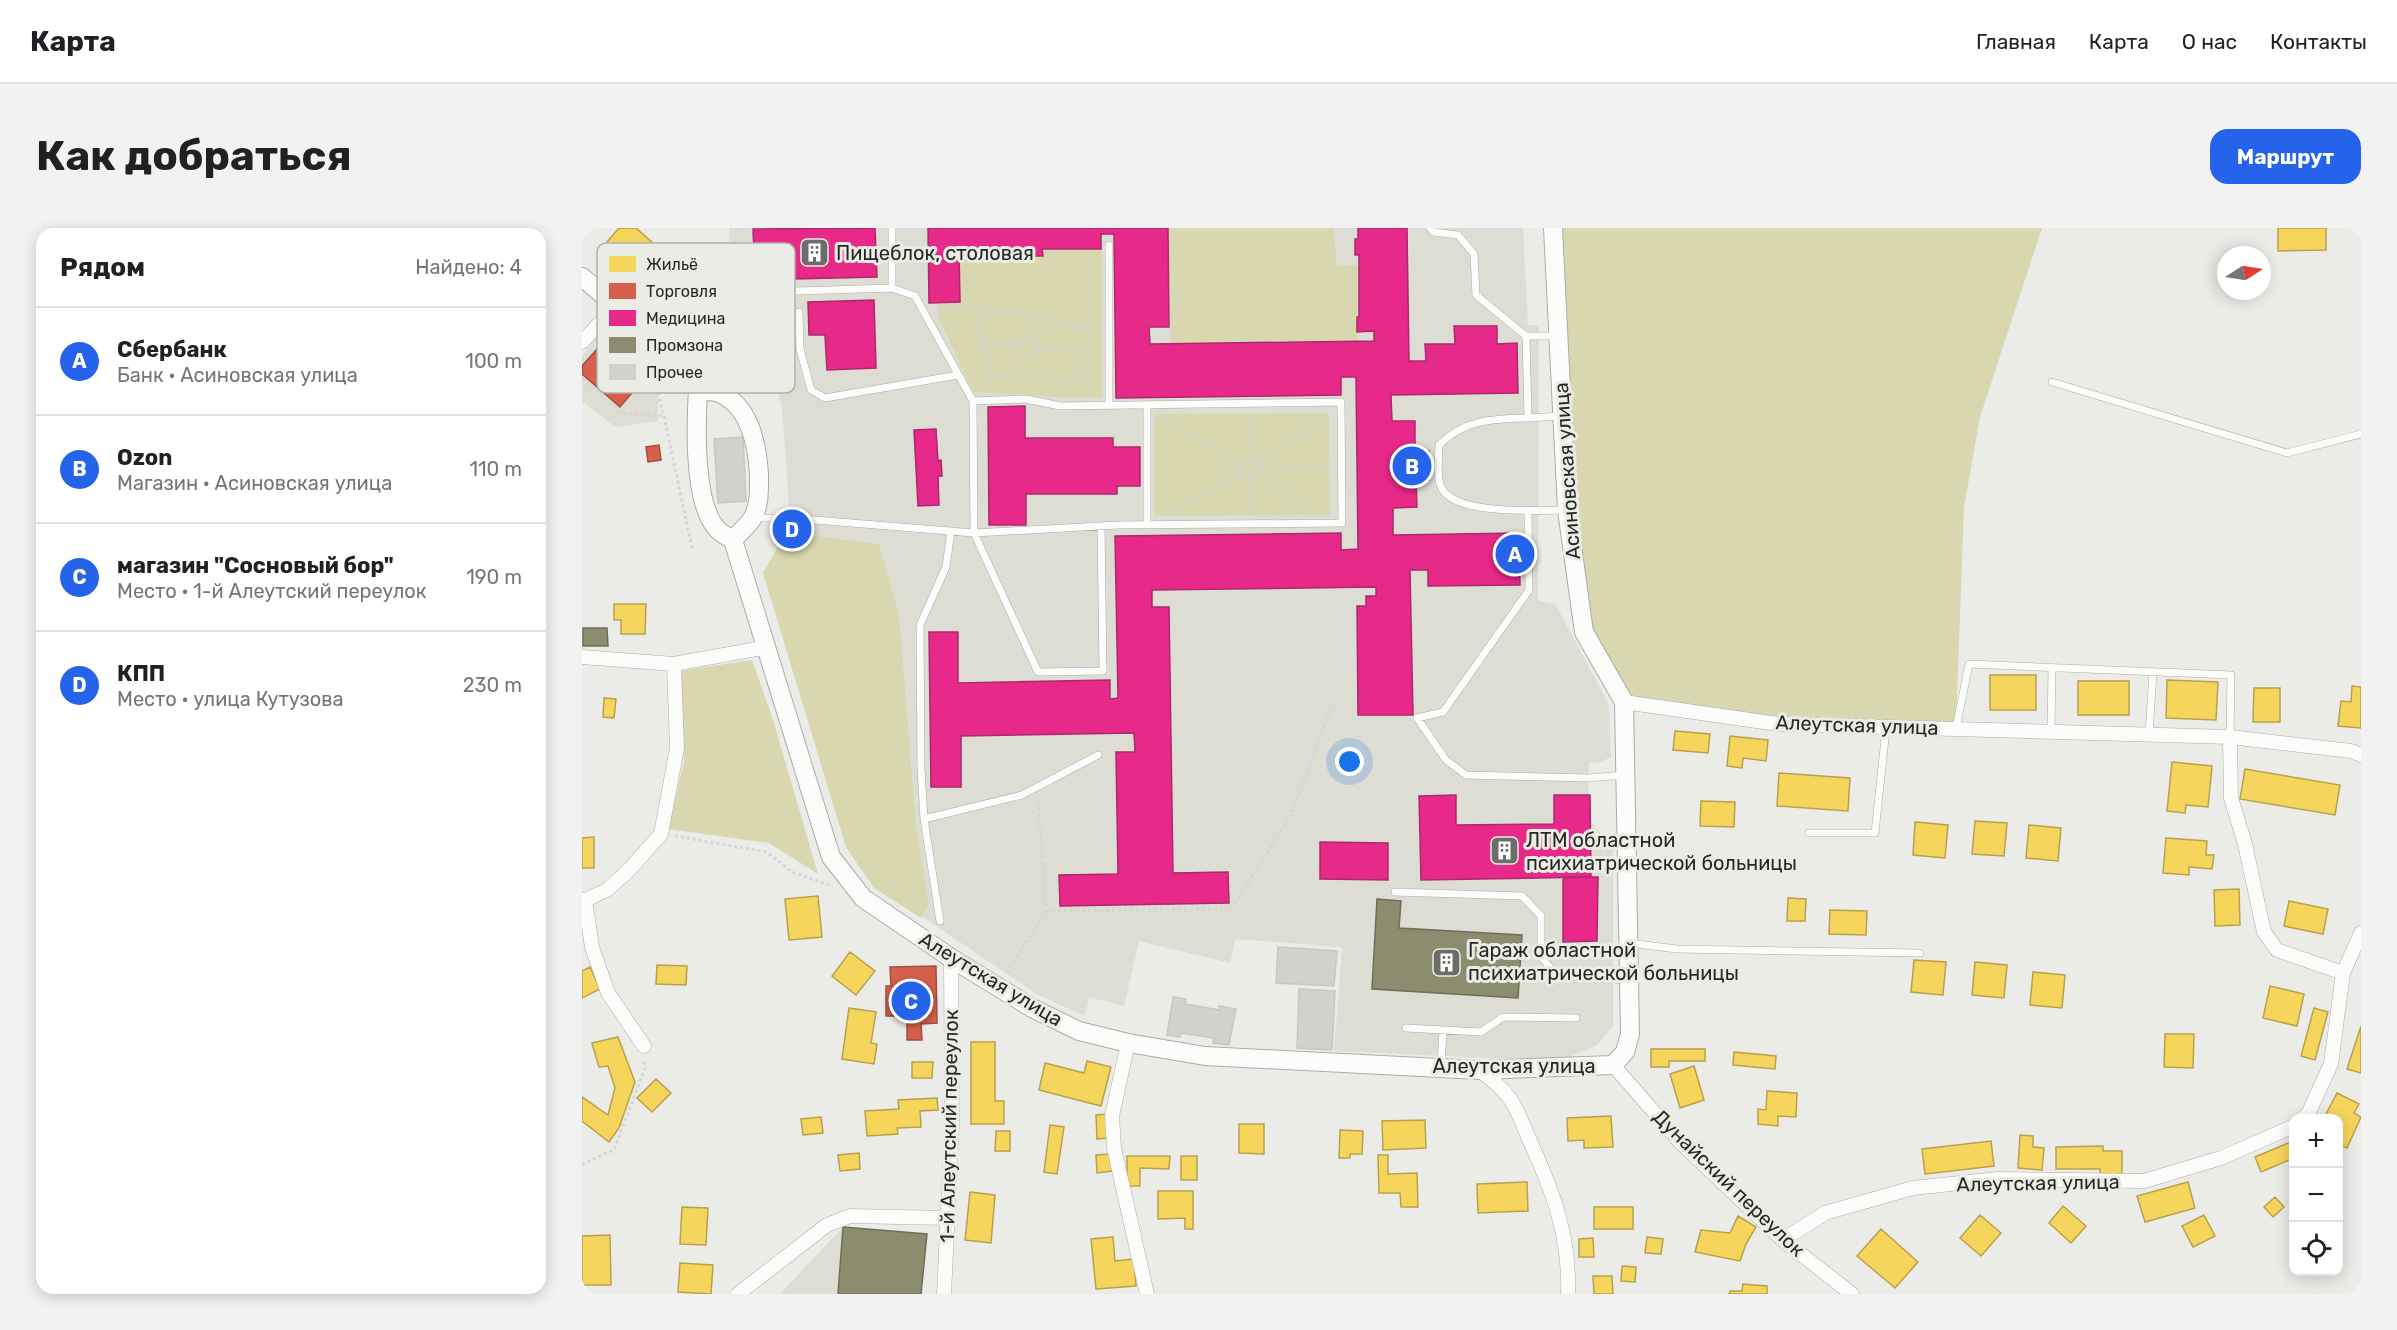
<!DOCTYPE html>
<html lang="ru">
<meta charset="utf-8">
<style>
body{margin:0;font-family:Rubik,sans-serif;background:#f2f2f2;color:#202124}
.controls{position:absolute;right:18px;bottom:18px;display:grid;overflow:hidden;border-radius:12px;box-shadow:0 3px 15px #0003}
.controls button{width:54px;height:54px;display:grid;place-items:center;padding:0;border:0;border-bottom:2px solid #e0e0e0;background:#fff;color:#202124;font:30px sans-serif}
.compass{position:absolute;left:1635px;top:18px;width:54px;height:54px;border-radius:50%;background:#fff;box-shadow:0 3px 15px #0003;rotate:78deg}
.you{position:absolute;left:768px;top:534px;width:21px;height:21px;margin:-15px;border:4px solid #fff;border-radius:50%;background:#1a73e8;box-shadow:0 0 0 9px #1a73e833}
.badge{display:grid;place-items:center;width:39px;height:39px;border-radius:50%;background:#2563eb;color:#fff;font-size:20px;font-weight:700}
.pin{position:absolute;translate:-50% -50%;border:3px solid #fff;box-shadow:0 2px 6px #0006}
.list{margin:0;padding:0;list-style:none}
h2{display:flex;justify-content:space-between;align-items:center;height:78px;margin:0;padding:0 24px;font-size:26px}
h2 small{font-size:20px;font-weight:400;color:#757577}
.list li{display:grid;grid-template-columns:39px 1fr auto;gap:18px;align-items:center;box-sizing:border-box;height:108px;padding:0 24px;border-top:2px solid #e0e0e0}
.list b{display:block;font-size:22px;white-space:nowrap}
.list p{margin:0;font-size:20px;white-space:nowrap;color:#757577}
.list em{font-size:20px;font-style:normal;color:#757577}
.icon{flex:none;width:33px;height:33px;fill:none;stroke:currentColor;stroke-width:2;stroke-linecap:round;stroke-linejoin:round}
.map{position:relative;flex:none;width:1779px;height:1066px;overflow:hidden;border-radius:18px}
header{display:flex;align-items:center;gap:36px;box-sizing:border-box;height:84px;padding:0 30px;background:#fff;border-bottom:2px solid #e0e0e0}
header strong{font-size:28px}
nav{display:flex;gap:33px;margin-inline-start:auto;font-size:21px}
.intro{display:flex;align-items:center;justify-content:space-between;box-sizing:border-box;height:144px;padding:0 36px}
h1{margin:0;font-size:42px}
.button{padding:15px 27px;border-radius:18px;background:#2563eb;color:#fff;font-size:21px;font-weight:700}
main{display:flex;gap:36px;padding:0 36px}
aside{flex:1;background:#fff;border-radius:18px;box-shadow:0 3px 15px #0003}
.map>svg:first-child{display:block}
.built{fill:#ddddd4}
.green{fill:#d8d7b0}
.homes{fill:#f6d55c;stroke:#b8a14c;stroke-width:1.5}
.shops{fill:#d6604d;stroke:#a24f41;stroke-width:1.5}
.health{fill:#e7298a;stroke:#ad286c;stroke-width:1.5}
.industry{fill:#8c8c6e;stroke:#6e6e58;stroke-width:1.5}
.building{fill:#d1d1ce;stroke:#c6c6c3;stroke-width:1.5}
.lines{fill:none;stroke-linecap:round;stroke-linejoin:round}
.service-casing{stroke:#ababa8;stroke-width:8}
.minor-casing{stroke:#ababa8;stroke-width:15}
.tertiary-casing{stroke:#ababa8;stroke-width:20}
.path{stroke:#d5d5d4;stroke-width:3;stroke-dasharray:3 3;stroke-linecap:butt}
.service{stroke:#fcfcfb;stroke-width:7}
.minor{stroke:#fcfcfb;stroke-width:14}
.tertiary{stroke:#fcfcfb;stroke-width:18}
.labels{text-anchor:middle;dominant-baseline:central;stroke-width:6;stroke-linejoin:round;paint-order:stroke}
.poi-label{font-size:20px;fill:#272725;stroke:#ecece6;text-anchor:start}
.street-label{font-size:20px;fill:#272725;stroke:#ecece6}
.key{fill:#ecece6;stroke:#b1b1ac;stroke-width:1.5}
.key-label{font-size:16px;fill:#272725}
</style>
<header>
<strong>Карта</strong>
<nav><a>Главная</a><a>Карта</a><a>О нас</a><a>Контакты</a></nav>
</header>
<div class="intro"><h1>Как добраться</h1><a class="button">Маршрут</a></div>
<main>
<aside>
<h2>Рядом<small>Найдено: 4</small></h2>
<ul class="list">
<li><span class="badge">A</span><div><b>Сбербанк</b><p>Банк · Асиновская улица</p></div><em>100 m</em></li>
<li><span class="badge">B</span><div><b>Ozon</b><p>Магазин · Асиновская улица</p></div><em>110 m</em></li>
<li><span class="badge">C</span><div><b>магазин &quot;Сосновый бор&quot;</b><p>Место · 1-й Алеутский переулок</p></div><em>190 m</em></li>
<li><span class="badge">D</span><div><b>КПП</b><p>Место · улица Кутузова</p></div><em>230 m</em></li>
</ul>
</aside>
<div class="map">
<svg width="1779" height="1066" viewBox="0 0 1779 1066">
<rect width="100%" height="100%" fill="#ebebe7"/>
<path class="built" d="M147,0H941L946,97H957L956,372L974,377L1027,477L1029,529L1018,534L1007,535L1006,550L1008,591L1031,622V798L1015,817L987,829L928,831L752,823L760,719L653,711L648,735L557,713L542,778L507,769L503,788L456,767L294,657L228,422L209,305L200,179L189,141L149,59Z
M32,89L53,107L76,150V193L33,199L0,173V128Z
M261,999L256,1066H198Z"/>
<path class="green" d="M586,0H751L755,38L777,37L775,113L589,116Z
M979,0H1460L1398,189L1382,279L1374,495L1197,492L1045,469L1010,401L995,281Z
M460,21H519L520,170C477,171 434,165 391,164L357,90L356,74L377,22H443L444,28H460Z
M747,185L748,287L573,288L572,186Z
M232,308L297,316L317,387L334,599L347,676L339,690L292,660L264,619L181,345L198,315Z
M170,432L191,492L236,646L187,615L86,601L102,534L97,443Z"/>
<path class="homes" d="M37,0H54L80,23L55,52L19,21Z
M1696,0H1744V22L1696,23Z
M32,376H64L63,406H39V392H32Z
M1408,447H1454V482H1408Z
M1585,452L1636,454L1634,492L1584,490Z
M1496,453H1547V487H1496Z
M1770,458L1779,459V500L1756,498L1759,473L1769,474Z
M1672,460H1698V494H1671Z
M22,470L34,471L32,490L21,489Z
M1093,503L1128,506L1126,525L1091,522Z
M1148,508L1186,512L1184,533L1161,530L1160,540L1145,538Z
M1590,534L1630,538L1626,579L1604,577L1603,585L1585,583Z
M1663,541L1758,557L1753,587L1658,571Z
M1197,545L1268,550L1266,583L1195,578Z
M1119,573L1153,574L1152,599L1118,598Z
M1393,593L1425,595L1422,628L1390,626Z
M1333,594L1366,597L1363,630L1331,627Z
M1447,597L1479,600L1476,633L1444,630Z
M12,609V640H0V610Z
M1584,610L1625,613L1624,627H1632L1630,641L1607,639V647L1581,645Z
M1657,661L1658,697L1633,698L1632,662Z
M236,668L240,709L207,712L203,671Z
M1206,670L1224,671L1223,693H1205Z
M1707,673L1746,681L1741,706L1702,698Z
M1248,682L1285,683L1284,707L1247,706Z
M268,724L293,743L274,767L250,748Z
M1332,732L1364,734L1361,767L1329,764Z
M1393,734L1425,737L1422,770L1390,767Z
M75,737L105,738L104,757L74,756Z
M8,739L18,761L0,770V743Z
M1451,744L1483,747L1480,780L1448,777Z
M1688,758L1722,766L1715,798L1681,790Z
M267,780L294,784L289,815L295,816L292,836L260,831Z
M1732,780L1746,784L1733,832L1719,828Z
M1779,798V845L1765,841Z
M1583,806H1612L1611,840L1582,839Z
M36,809L53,854L37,900L27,914L0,893V869L26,887L33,860L26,838L17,839L10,815Z
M389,814H413V873H422V896H389Z
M1069,821H1123V833H1087V839H1069Z
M1152,824L1194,828L1193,841L1151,837Z
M505,833L529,839L519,878L457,862L463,835L502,845Z
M330,834H351L350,850H330Z
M1112,838L1122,872L1098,880L1088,846Z
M74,851L89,865L70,884L55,870Z
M1185,863L1215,865L1214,889L1196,888V898L1176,896V881L1184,882Z
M1755,865L1777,876L1772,885L1779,889L1765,920L1756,916V890H1742Z
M355,870L356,882L338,883L339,899L315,900L316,906L285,908L283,883L317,881L316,872Z
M526,886L527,910L515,911L514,887Z
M1029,888L1031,919L1002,920V912L986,913L985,890Z
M239,889L241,905L221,907L219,891Z
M843,892L844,920L801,922L800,893Z
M657,896H682V926L657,925Z
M468,897L482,899L475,946L462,944Z
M758,902L781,903L780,926H768V930H757Z
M414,903H428V923H413Z
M1438,907L1451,908V919L1462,920L1460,942L1436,940Z
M1409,913L1412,938L1343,946L1340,921Z
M1711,913L1712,930L1679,944L1673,929Z
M1521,918V923H1540V946H1518V941H1474V919Z
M277,925L278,941L258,943L256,927Z
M529,926L530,943L515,945L514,927Z
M796,927H806V946L835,945L836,979H819L818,965H797Z
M545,928H588L587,941L558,940V958H545Z
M599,928H615V952H599Z
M945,954L946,983L896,985L895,956Z
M1606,954L1613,980L1563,994L1555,968Z
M576,963H611V1001H603V990L576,991Z
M388,964L413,967L409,1015L383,1012Z
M1693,969L1702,979L1691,989L1682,979Z
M1481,978L1504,998L1489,1015L1467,995Z
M100,979L126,980L124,1017L98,1016Z
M1012,979H1051V1001H1012Z
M1398,987L1419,1005L1399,1028L1378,1010Z
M1622,987L1633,1008L1611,1019L1600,998Z
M1156,988L1174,999L1164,1016L1158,1033L1113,1024L1119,1002L1148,1005Z
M1299,1001L1336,1034L1313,1060L1275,1028Z
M28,1007L29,1057H0V1008Z
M531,1009L533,1033L552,1031L554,1058L514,1061L509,1011Z
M1065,1009L1081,1011L1079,1026L1063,1025Z
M1011,1010L1012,1029H997V1011Z
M98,1035L131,1037L129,1066L96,1064Z
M1040,1038L1054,1039L1053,1054L1039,1053Z
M1011,1048H1030L1031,1066H1012Z
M1161,1056L1185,1058V1066H1147L1148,1063H1160Z"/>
<path class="shops" d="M23,112L65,147L38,179L0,146V138Z
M77,217L79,232L66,234L64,219Z
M354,738L355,795L339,796L340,812H325V788H304V758H309L308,739Z"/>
<path class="health" d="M293,0L295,49L173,52L171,1Z
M346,0H586L587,99H567L568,116L792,113V103L775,104V89H777V27H773V11H776V0H825L827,133H844L843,116H873L872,98H915V116L935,115L936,165L809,167L810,193H833V223H847V252H834L835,279L811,280V307L937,305L938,357L846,358V342H828L831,487H776L775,378H784V368H794V359L570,362V379H587L591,645L646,644L647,675L478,678L477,647L536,646L534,524H553L552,505L379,508V559H349L347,404H376V455L528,452V471L536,470L533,308L759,305V322L776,321L774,149H759V167L534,170L532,6H519V21H460L461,28H444L443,22H377L378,74L347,75Z
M292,72L294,140L245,142L243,107H227L226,74Z
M443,178V210H531V219H558V258H535V266H444V297H407L406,179Z
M354,201L356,233L359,232L360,248H356L357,277L336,278L332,202Z
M874,567V597L972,596V567H1008L1009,649L839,652L837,568Z
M738,614L806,615V652L738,651Z
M981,649H1016L1015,713L981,714Z"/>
<path class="industry" d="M1,400H25L26,418H1Z
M795,671L819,673L817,700L940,707L936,770L790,761Z
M261,999L345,1006L339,1066H256Z"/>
<path class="building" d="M161,209L164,273L136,275L132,211Z
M696,719L755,723L752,758L694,755Z
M717,761L753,763L750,822L715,820Z
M591,769L604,771L603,776L637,782V778L654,781L647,817L631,815L632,810L599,805L598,809L585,807Z"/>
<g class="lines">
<defs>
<path id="service" d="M310,0V60L333,68L391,173L392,305L456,444L521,443L519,298
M848,0L851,4L876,7L892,26L894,67L944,108L946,190C912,191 883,191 857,217C857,228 854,249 859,259C872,288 955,282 984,282
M185,64L310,60
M217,84L218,121L229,162L243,170L376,147
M64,102L134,36
M944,108H975
M1470,154L1705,225L1779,206
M527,177V17
M565,177V297
M946,190L979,188
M946,282L947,362L861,484L835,490L864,532L884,547L1006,550L1043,547
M173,290H208L392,305L536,297L760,295L759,174L478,178L444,171L391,173
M1374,500L1387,436L1649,447L1648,509
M1469,504L1470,440
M1567,507L1571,444
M342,591L440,567L516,527
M1227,605H1293L1304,501
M813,664L940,668L959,688V729L976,748L1046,752
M358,693L342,591L339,541L338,397L364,339L369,303
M1047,715L1095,721L1338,725
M824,800L899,804L921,789L994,790
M859,840L861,802"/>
<path id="minor" d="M0,114L34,78
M0,429L92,436L186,419
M1042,474L1196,496L1648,509L1769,523L1779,527
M1648,509L1649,570L1663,616L1682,704L1695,722L1761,745
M0,672H3L25,662L46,643L79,606L95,520L92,436
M3,672L10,719L26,765L62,818
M546,815L530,888L532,920L565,1066
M1031,837L1098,914L1201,1012L1270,1066
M897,842C909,851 922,861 930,874C937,885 942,899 947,911C971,963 988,1008 986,1066
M1721,890L1726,886L1749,836L1761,745L1779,705
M1201,1012L1243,985L1331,960L1416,951L1562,953L1639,930L1712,898
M156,1066L245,997L268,988L365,990
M362,1066L370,896L369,730"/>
<path id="tertiary" d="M0,49L63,103L116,162C122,163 129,163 134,164C168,175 175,216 177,246C177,260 178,278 170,291C165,298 157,305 151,312
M116,162C114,195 111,277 136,302C140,306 146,309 151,312
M151,312L249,629L281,670L369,730L450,780L497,803L546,815L623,828L897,842L1031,837L1043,824L1048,806L1042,474L1002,404L985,282L971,0"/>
</defs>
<use href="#service" class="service-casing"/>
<use href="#minor" class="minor-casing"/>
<use href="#tertiary" class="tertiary-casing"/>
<path class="path" d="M142,29L154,18V0
M353,79C410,79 463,87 517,106
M395,80L410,151
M499,99C495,118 491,133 504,148
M26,108L72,149L82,188L110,320
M448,109L456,113L457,119L455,125L449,128L441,125L439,117L442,111L448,109L457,88
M402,112L439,119
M457,119L515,125
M447,128L451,147
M0,151L39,185L82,188
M394,157L425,145L444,146L486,154L515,146
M669,186L670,230
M578,189L660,235
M659 239a9 9 0 1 1 18 0a9 9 0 1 1-18 0Z
M676,233L747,192
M678,239H748
M676,244L727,283
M669,248L670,284
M589,284L661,245
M93,608L185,624L210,644L247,657
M464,683L649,681L709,587L750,477
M425,745L464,683L456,571
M0,936L32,922L63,840L62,832"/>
<use href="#service" class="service"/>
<use href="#minor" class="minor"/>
<use href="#tertiary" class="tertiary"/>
</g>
<defs>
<symbol id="building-square" viewBox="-11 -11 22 22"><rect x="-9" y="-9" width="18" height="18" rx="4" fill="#6c6c69" stroke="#ecece6"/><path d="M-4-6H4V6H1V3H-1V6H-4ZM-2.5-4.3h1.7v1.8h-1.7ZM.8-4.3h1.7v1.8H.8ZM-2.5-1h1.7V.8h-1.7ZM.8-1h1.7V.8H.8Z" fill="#fff"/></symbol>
</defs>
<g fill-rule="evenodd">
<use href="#building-square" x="216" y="8" width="33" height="33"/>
<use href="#building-square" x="906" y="606" width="33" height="33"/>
<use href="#building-square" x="848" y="718" width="33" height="33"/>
</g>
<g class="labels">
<g class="poi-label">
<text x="254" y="25">Пищеблок, столовая</text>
<text x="944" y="612">ЛТМ областной<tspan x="944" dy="23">психиатрической больницы</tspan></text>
<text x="886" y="722">Гараж областной<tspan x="886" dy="23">психиатрической больницы</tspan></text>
</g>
<g class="street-label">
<text transform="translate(985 243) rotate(-94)">Асиновская улица</text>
<text transform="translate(1275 497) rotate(2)">Алеутская улица</text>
<text transform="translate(409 751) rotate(31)">Алеутская улица</text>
<text x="932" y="838">Алеутская улица</text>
<text transform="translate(367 898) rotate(-89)">1-й Алеутский переулок</text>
<text transform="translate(1147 955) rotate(44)">Дунайский переулок</text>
<text transform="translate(1456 955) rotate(-1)">Алеутская улица</text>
</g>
</g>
<rect x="15" y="15" width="198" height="150" rx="9" class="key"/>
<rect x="27" y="28" width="27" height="16" fill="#f6d55c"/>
<rect x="27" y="55" width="27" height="16" fill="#d6604d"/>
<rect x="27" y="82" width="27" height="16" fill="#e7298a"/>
<rect x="27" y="109" width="27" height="16" fill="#8c8c6e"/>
<rect x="27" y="136" width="27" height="16" fill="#d1d1ce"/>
<g class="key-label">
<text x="64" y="42">Жильё</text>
<text x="64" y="69">Торговля</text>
<text x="64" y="96">Медицина</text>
<text x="64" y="123">Промзона</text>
<text x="64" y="150">Прочее</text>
</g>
</svg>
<div class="controls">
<button>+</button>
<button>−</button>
<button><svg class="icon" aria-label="locate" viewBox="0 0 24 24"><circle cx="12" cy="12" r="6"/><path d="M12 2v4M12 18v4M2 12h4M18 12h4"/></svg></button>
</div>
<svg class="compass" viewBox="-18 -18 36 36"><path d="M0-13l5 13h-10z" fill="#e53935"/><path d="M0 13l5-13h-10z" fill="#757577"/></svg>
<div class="you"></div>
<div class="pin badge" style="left:933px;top:326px">A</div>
<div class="pin badge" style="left:830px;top:238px">B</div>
<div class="pin badge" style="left:329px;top:773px">C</div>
<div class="pin badge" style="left:210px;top:301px">D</div>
</div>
</main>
